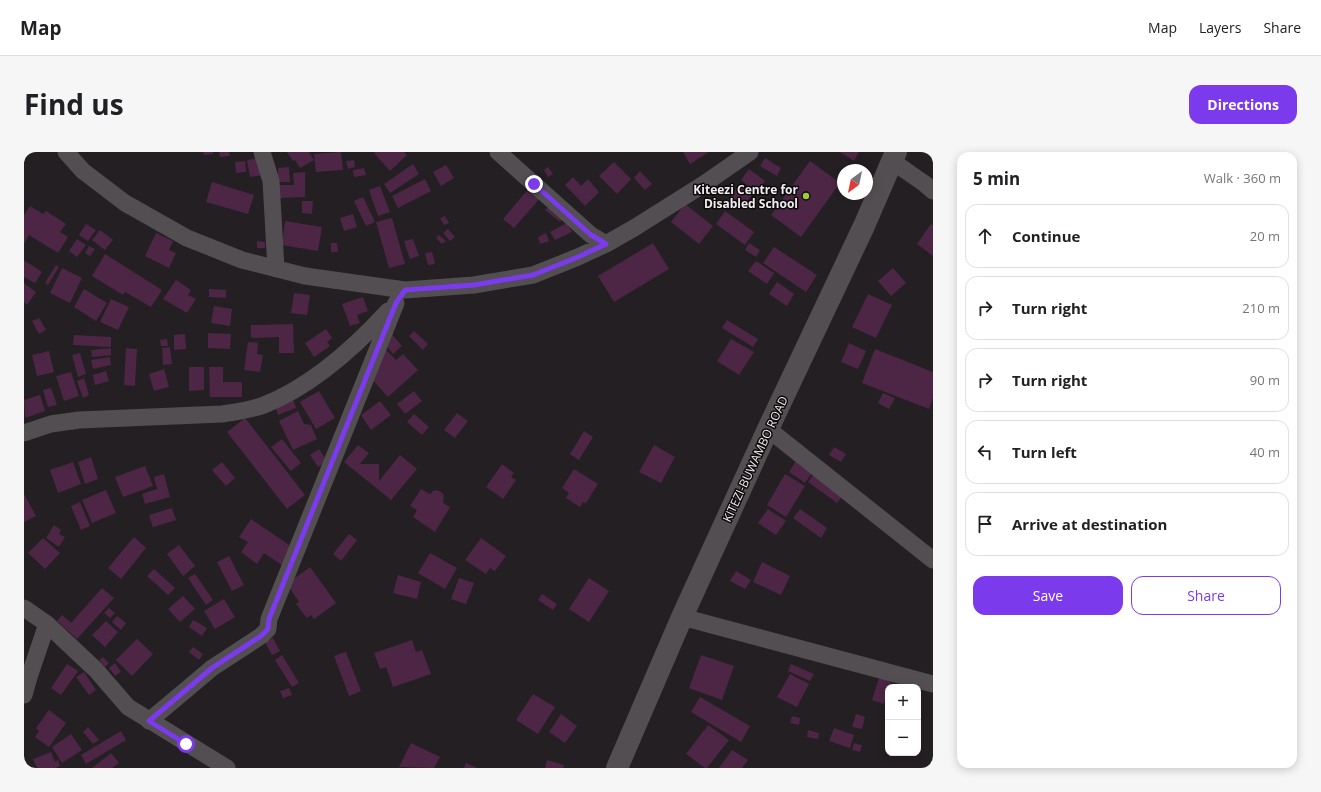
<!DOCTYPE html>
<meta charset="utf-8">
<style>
body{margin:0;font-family:"Open Sans",sans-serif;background:#f6f6f6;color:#202124}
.controls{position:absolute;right:12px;bottom:12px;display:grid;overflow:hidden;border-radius:8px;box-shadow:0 2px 10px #0003}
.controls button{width:36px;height:36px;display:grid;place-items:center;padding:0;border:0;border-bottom:1px solid #e0e0e0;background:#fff;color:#202124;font:20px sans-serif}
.compass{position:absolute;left:813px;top:12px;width:36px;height:36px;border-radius:50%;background:#fff;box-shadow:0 2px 10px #0003;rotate:213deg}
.stop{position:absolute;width:12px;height:12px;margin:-9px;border:3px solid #7c3aed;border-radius:50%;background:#fff}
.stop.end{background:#7c3aed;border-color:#fff;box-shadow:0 1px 4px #0008}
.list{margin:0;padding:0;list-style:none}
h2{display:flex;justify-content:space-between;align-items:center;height:52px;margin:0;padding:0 16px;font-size:17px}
h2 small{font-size:13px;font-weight:400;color:#757577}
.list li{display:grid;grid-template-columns:26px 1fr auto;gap:12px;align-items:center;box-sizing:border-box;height:64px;margin:0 8px 8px;padding:0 8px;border:1px solid #e0e0e0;border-radius:12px}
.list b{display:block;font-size:15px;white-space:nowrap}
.list em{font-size:13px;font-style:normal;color:#757577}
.actions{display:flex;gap:8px;padding:12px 16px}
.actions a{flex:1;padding:9px 0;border:1px solid #7c3aed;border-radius:12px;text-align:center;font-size:14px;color:#7c3aed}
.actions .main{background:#7c3aed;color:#fff}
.icon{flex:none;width:22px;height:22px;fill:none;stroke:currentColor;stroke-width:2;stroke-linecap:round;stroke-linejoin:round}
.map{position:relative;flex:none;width:909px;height:616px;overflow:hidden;border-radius:12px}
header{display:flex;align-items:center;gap:24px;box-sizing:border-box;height:56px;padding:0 20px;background:#fff;border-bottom:1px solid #e0e0e0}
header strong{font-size:19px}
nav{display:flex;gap:22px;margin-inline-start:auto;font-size:14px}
.intro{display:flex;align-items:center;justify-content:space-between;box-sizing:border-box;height:96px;padding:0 24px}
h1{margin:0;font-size:28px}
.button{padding:10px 18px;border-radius:12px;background:#7c3aed;color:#fff;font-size:14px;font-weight:700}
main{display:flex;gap:24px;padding:0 24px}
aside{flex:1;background:#fff;border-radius:12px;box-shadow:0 2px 10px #0003}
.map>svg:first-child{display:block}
.building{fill:#4c2644}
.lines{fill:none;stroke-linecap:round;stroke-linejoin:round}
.street{stroke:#534e52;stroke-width:17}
.secondary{stroke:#534e52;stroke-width:22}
.route{stroke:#7c3aed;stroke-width:5}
.poi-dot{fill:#9cca31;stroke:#0c0a0b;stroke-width:1.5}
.labels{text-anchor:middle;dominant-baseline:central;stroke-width:3;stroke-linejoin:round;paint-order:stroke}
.poi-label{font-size:12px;font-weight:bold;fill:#f0ecef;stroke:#0c0a0b;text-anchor:end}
.street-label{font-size:12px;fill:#f0ecef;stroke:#0c0a0b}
</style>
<header>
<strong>Map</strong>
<nav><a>Map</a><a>Layers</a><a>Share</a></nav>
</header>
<div class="intro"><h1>Find us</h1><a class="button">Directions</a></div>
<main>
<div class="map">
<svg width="909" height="616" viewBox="0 0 909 616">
<rect width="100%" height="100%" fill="#241f23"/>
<path class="building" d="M179,0H189V2L180,3Z
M195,0H205L206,4L196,5Z
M263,0H285L290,8L276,16L271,8L269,9Z
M317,0L319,18L292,20L290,2Z
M352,0H380L383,3L366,19L350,1Z
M659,0H685L666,12Z
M816,0H835L830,9Z
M236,6L239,23L226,25L223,8Z
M741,6L757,16L753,24L736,14Z
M330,8L331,15L324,17L322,9Z
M221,9L222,20L212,21L211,10Z
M786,9L816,31L777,85L747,63Z
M590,10L607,27L593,42L575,24Z
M389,12L395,22L366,41L360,32Z
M422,13L430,26L417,34L409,20Z
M265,15L266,30H254V16Z
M524,15L529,22L524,25L520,18Z
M340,16L342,23L330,25L329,18Z
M725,17L741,29L732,40L717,28Z
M616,19L628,32L621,38L610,26Z
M281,20V45L255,46L254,33H270L269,21Z
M549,25L557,34L564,27L575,40L561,54L541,33Z
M401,27L407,39L374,56L368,44Z
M188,30L230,43L224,62L182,50Z
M715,33L728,43L716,58L704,48Z
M356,34L366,60L354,64L345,38Z
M506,35L517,45L490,76L479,67Z
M339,45L351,70L342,74L330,49Z
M278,49H289L288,62L278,61Z
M528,51L542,63L536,70L521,58Z
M661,52L689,74L675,92L647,70Z
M6,54L19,62L22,59L42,72L36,80L44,85L34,101L5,83L0,92V63Z
M701,59L730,80L721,93L692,72Z
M329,62L333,75L320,79L316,66Z
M421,64L425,71L420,73L416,66Z
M368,66L381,112L365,116L352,70Z
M261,69L298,75L294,99L258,93Z
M543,71L548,80L531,88L526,80Z
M62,72L72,78L64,89L55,83Z
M907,72L909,73V104L893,92Z
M424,77L431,85L426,89L419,81Z
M76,78L89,88L81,98L68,88Z
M132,81L149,89L145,98L152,101L145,116L121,104Z
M522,81L525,89L516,92L514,85Z
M415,83L422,89L418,92L412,86Z
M53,87L62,93L53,105L45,99Z
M389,87L395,104L386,107L380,89Z
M233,89L241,90V96H233Z
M307,91H313L314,100H307Z
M629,91L645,117L590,150L574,124Z
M725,91L736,98L732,105L721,98Z
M65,94L71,97L66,104L61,101Z
M750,95L793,123L782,140L739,111Z
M408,100L411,112L404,113L401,101Z
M81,102L138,138L127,155L101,140L99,143L68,124Z
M0,108L18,120L11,131L0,125Z
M732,109L750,121L743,132L724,119Z
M32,113L35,115L24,133L21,131Z
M38,116L58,126L46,151L26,141Z
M869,116L882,131L867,144L854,129Z
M152,128L167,138L164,143L172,147L163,161L139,147Z
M753,130L770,142L763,154L745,142Z
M0,131L12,140L3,153L0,150Z
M60,137L83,151L72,169L50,155Z
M185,137L202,138V146L185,145Z
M270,141L286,143L283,163L267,161Z
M844,142L868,153L852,186L828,175Z
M339,145L344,159L333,163L336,171L326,174L318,152Z
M87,147L105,155L94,178L76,170Z
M190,154L208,157L206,174L187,171Z
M15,166L22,178L15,182L8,169Z
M703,168L734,187L729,195L698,176Z
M269,172L270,201H255V185L227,186V173Z
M360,173L378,194L369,202L352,181Z
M302,177L308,186L303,190L306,194L290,205L281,191Z
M390,179L404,192L399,198L385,184Z
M184,181L207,182L206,197L184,196Z
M161,182L162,197L150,198V183Z
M50,183L87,185V195L49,193Z
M143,187L144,194H137L136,188Z
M707,187L730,200L715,223L693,209Z
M224,190L234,191L233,202L239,203L236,220L220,218Z
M825,191L842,199L834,217L817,210Z
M146,195L148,212L139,213L138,196Z
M87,196V203L68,205L67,198Z
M102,196L113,197L111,234L100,233Z
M361,197L372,208L379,202L394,218L364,245L344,223Z
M851,197L909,220V246L905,257L838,231Z
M25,199L30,220L13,224L8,203Z
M56,201L62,222L54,225L48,203Z
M86,205L87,213L69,217L67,208Z
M165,215H180V238L165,239Z
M185,215H199V230H218V245H186Z
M140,217L145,235L130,239L125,222Z
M82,219L85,229L71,233L69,223Z
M47,220L55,244L40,249L32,224Z
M60,226L65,243L59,246L53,229Z
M27,236L33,253L24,255L19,238Z
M295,239L311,266L292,277L276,250Z
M390,239L398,249L381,262L373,252Z
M859,241L871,246L865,257L854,251Z
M16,243L21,259L1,266L0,248Z
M269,247L272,256L254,263L251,254Z
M356,249L367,263L347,278L337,263Z
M274,259L280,272L287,273L293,287L269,298L255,269Z
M433,261L444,269L431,286L420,278Z
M390,262L405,275L398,283L383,270Z
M221,266L281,343L263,357L203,280Z
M560,279L569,285L555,308L546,302Z
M258,287L277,311L267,319L247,295Z
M334,293L345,301L336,312H355V329L376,303L393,317L367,348L320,310Z
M630,293L651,305L637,331L615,320Z
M810,295L822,302L817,310L805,303Z
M295,297L303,309L294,315L286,303Z
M67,305L74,327L61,332L54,310Z
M773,307L790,318L781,331L765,320Z
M49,310L57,332L34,341L26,318Z
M198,310L211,326L202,334L188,318Z
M478,312L490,321L487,325L492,328L479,347L462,335Z
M121,314L129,334L99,345L91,325Z
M550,317L574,332L562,351L559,350L556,355L542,346L545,341L538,336Z
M792,319L821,341L813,351L784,330Z
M140,322L146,345L121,352L118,342L133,337L130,325Z
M761,322L781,334L762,365L743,353Z
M397,337L406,342L409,339L413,338L417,340L420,343L419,351L426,355L411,380L389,365L393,358L386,354Z
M82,338L92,361L68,371L58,348Z
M0,342L12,364L0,370Z
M56,350L66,374L57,378L47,354Z
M148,356L152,368L129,375L125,363Z
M744,357L762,369L752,383L734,371Z
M776,357L803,376L797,386L769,366Z
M227,367L274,399L262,416L240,401L233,412L217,400L224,390L215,385Z
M30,373L37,378L35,382L41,385L35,395L22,386Z
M325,382L333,388L317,409L309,402Z
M110,385L122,396L97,427L84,416Z
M19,386L36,401L21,417L4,401Z
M457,386L482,404L471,419L466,416L462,422L441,408Z
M155,393L171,414L159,424L143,402Z
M406,401L433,416L421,437L394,421Z
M205,404L220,433L208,439L193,410Z
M738,410L766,424L757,443L729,430Z
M286,415L312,451L290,467L287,463L283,466L272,452L275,450L263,432Z
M130,417L151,436L144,443L123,424Z
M712,419L727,428L721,437L706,429Z
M171,422L189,448L182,453L164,426Z
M374,423L397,430L393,447L369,441Z
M435,426L450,431L442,452L427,447Z
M565,426L585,439L565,470L545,457Z
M78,436L90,446L53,487L33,469L38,463L47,471Z
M518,442L533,452L529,458L514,448Z
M159,444L171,457L156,470L144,457Z
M200,447L211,465L191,477L180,459Z
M85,456L91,461L86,466L80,461Z
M93,464L102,471L97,478L88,470Z
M169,468L183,476L178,484L165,475Z
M82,469L94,480L81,495L68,483Z
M249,486L256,499L248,503L241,490Z
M113,487L129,502L108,524L92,508Z
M388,488L392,500L398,498L407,522L369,535L362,515L356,517L350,501Z
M169,495L179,502L175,508L165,500Z
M322,500L337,539L325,544L310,504Z
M258,503L275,531L268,535L251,508Z
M677,503L710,514L698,548L665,536Z
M79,505L85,511L81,515L75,508Z
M91,511L97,520L91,524L85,516Z
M43,512L54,519L37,543L27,536Z
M767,512L790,522L786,529L764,519Z
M60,520L72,538L65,543L52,525Z
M766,522L785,532L773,555L753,545Z
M855,526L867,529L860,552L848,548Z
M265,536L268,543L259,546L256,539Z
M509,542L531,555L514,582L492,568Z
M676,545L726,574L717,590L667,560Z
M25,558L42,571L25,595L11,585L15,579L12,576Z
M537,562L553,574L541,591L525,580Z
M832,562L841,565L838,577L828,575Z
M768,564L776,566L775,573L766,571Z
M684,573L705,588L683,616H681L662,602Z
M64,575L75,588L69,592L59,580Z
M810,576L830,583L826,596L805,589Z
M784,578L795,581L794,587L783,585Z
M97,579L102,588L62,612L57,603Z
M47,582L58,598L38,611L28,595Z
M387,591L416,605L410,616L375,615Z
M830,591L838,593L836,600L828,598Z
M708,598L724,608L718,616H695Z
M27,600L31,610L34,608L36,614L32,616H13L9,607Z
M87,601L95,611L88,616H68Z
M523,608L540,613L539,616H521Z
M442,611L453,616H440Z"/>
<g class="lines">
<path class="street" d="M42,0L59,19L101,51L163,86L218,108L281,124L381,138L450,133L509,123L554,105L582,92L610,76L680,32L726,0
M238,0L247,29L252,117
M474,0L567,83L582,92
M868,9L901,32L909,39
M744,277L909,408
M0,281L27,272L55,268L198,262C212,260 227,258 240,253C288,234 330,196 364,159
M0,456L23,472L72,518L104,555L203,616
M658,465L909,532
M0,543L5,525L23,472
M125,569L188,516L237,484L244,477L245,467L372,151"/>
<path class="secondary" d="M593,616L658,465L744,277L840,74L872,0"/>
</g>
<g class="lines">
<path class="route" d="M162,592L125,569L188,516L237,484L244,477L245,467L372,151L381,138L450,133L509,123L554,105L582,92L567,83L510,32"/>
</g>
<circle class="poi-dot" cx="782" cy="44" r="4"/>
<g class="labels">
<g class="poi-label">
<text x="774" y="37">Kiteezi Centre for<tspan x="774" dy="14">Disabled School</tspan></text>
</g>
<g class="street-label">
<text transform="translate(731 307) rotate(-65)">KITEZI-BUWAMBO ROAD</text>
</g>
</g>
</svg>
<div class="controls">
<button>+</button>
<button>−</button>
</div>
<svg class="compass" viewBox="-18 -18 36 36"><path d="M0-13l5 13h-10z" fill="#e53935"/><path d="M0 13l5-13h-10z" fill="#757577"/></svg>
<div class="stop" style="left:162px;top:592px"></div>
<div class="stop end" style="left:510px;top:32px"></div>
</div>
<aside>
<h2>5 min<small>Walk · 360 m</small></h2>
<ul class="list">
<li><svg class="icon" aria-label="ahead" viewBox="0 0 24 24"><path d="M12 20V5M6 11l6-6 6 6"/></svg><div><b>Continue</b></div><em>20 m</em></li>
<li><svg class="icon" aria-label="right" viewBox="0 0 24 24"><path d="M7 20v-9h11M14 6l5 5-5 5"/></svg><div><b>Turn right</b></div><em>210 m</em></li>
<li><svg class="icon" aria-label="right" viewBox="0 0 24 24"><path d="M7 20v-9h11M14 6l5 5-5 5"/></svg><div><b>Turn right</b></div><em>90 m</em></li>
<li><svg class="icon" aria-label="left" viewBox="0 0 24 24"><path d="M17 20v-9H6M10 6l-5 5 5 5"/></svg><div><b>Turn left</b></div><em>40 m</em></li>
<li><svg class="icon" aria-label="arrive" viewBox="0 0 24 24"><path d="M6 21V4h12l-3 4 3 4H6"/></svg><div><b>Arrive at destination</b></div></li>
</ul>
<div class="actions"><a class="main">Save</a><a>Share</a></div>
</aside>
</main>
